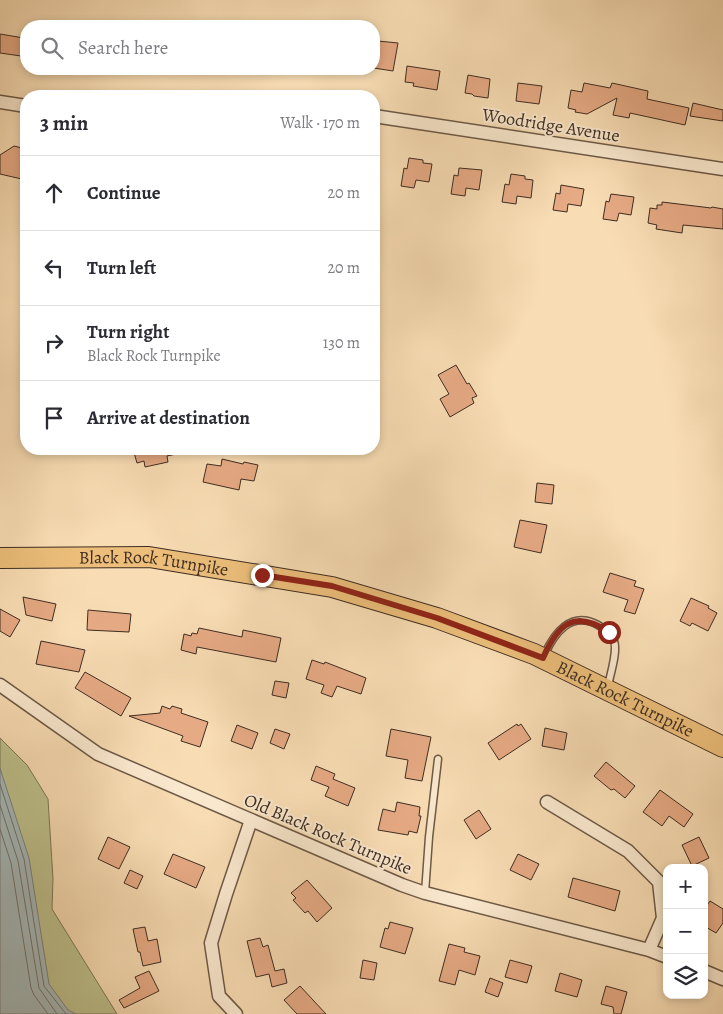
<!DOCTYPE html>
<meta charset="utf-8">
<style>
body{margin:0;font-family:Alegreya,serif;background:#f7f7f7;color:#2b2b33}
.controls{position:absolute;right:15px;bottom:15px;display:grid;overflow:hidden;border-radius:10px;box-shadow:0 2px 8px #0003}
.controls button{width:45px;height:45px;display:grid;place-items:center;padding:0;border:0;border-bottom:1px solid #e1e1e2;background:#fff;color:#2b2b33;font:25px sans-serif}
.stop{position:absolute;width:15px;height:15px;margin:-11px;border:4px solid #8f2418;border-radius:50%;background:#fff}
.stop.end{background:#8f2418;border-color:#fff;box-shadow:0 1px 5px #0008}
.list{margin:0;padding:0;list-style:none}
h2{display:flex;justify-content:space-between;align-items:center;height:65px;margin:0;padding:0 20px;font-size:21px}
h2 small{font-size:16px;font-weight:400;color:#7c7c81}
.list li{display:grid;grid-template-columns:32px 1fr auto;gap:15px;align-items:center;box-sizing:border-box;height:75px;padding:0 20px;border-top:1px solid #e1e1e2}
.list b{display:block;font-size:19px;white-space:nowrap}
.list p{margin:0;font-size:16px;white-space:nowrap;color:#7c7c81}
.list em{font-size:16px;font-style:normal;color:#7c7c81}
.icon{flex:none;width:28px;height:28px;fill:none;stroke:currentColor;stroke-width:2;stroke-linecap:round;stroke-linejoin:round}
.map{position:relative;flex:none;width:723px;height:1014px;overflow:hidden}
.search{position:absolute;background:#fff;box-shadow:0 2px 8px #0003;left:20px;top:20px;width:360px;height:55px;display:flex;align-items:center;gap:12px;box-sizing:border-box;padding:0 18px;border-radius:20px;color:#7c7c81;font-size:19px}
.panel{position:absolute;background:#fff;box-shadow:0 2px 8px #0003;left:20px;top:90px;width:360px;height:365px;border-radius:20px}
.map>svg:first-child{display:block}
.green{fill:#bdc08c;stroke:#7e7657}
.water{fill:#a4b8b9;stroke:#7b807d}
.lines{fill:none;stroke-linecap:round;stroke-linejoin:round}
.shore{stroke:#71726e;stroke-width:1}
.building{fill:#e6aa84;stroke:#3e2d22}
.service-casing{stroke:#6c5946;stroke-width:9}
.minor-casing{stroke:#6c5946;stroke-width:15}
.primary-casing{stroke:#3e2d22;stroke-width:22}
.service{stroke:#fae8ce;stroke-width:6}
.minor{stroke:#fae8ce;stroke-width:12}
.primary{stroke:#ecbe7a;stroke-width:20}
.route{stroke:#8f2418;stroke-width:6}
.labels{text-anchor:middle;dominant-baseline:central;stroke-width:4;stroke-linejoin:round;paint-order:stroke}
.street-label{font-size:18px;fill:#3e2d22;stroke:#fae8ce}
</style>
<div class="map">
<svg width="723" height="1014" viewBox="0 0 723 1014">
<rect width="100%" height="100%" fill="#f8dcb3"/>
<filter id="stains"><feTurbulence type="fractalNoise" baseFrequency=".004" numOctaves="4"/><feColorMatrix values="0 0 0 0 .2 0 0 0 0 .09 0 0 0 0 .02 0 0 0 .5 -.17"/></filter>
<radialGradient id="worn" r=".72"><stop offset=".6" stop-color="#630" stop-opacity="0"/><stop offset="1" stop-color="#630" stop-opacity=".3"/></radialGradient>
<path class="green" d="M0,738L27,765L48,799L53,879L52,909L117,1014H0Z"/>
<path class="water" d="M0,768L29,858L49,984L68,1010L76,1014H0Z"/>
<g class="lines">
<path class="shore" d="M0,784L24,859L44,986L66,1014
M0,805L18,861L39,988L57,1014
M0,829L11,863L31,988L34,995L48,1014"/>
</g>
<path class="building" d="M0,34L24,38L21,56L0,53Z
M378,41L398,43L393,71L374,68V50H376Z
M407,66L440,71L437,90L413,86L414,83L405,82Z
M468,75L490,79L488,98L474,96L472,94L465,93Z
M518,83L542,86L539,104L516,101Z
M584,83L610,88L612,83L648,91L647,99L689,108L685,125L630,113L629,118L613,115L617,98L587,114L575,112L576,110L568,108L571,90L582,92Z
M693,103L723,110V121L690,116Z
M14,146L26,149V180L0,174V155Z
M409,158L423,160V163L432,164L429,182L416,180L414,188L401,186L404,168L407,169Z
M459,168L482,170L479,190L466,188L465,196L451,194L454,175L458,176Z
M511,174L525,176V179L533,180L531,198L517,196L516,204L502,202L505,184L509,185Z
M561,185L584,189L581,206L568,204L567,212L553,210L556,193L560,194Z
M611,194L634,197L631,215L619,213L617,221L603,219L606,201L609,202Z
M662,202L711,208L712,207L723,209V229L683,225L682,233L656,229L657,225L648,223L650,208L657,209V205H662Z
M456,365L467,384L469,383L477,396L472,398L474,403L450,417L440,399L449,394L438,375Z
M133,449H176V454L167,456L168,462L145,467L144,461L137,463Z
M222,459L243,464L244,462L258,465L254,481L241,479L239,490L203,482L207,464L221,466Z
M537,483L554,485L552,504L535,502Z
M520,520L547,525L541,553L514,547Z
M610,573L636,581L634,586L644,589L635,614L624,611L628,600L603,592Z
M23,597L56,604L52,621L26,615Z
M691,598L709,606L708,608L717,613L708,631L692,623L690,626L680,621Z
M0,609L20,620L10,637L0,631Z
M88,610L131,614L129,632L87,630Z
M199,628L242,637L243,630L281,638L276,662L197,647L196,654L181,650L184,634L191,636L192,633L197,634Z
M41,641L85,650L79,672L36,664Z
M312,660L324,664L325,662L366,678L361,694L337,686L332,697L321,693L324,685L306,679Z
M85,672L131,698L121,716L75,688Z
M275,681L289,683L286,698L272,695Z
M162,706L170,709L172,706L182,709L181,713L208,722L200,747L181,741L183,736L129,716L160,713Z
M517,724L518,726L521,724L531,739L499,760L488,743Z
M237,725L258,733L252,749L231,741Z
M545,728L567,733L564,750L542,746Z
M275,729L290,734L284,749L270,743Z
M391,729L431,737L422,781L405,778L408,760L386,756Z
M606,762L635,786L625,798L614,789L611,790L594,776Z
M316,766L335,774L333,779L355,788L348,806L325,796L329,787L311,780Z
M660,790L693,814L684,827L669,816L662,826L643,812Z
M397,802L420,807L419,816H421L417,833L409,831L408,835L378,830L383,809L395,812Z
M479,810L491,829L476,839L464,820Z
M108,837L130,847L119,869L98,859Z
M699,837L709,858L692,866L682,845Z
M173,854L205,867L196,888L164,874Z
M518,854L539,864L531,880L510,870Z
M130,870L143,876L137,889L124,883Z
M573,878L620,891L615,911L568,897Z
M307,880L332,908L317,922L308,911L305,913L293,900L296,898L291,893Z
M710,901L723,909V923L716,933L704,926V910Z
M390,922L413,928L405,954L380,947L385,928L388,929Z
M145,927L148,941L157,939L161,962L143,966L140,952H138L133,929Z
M260,938L263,947L268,945L275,971L284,969L287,983L272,987L269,974L256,977L247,941Z
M449,944L465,948L464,952L480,956L475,975L459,970L455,985L439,981Z
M363,960L377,963L374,980L360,978Z
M510,960L532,966L527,983L505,977Z
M149,971L159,991L124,1008L119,1000L140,988L135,977Z
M560,973L582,980L577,997L555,991Z
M490,978L503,983L498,997L485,992Z
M300,986L326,1014H297L284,1000Z
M606,986L627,992L621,1014H614L613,1007L601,1004Z"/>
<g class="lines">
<defs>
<path id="service" d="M544,656C554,633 571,610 598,625C605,629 612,634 614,641C618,651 610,675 608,686
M425,893L429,837L438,759"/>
<path id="minor" d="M0,102L26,106
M374,116L723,169
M0,685L98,754L402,885L425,893L649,950L667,957
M547,802L628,851L659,882L663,918L649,950
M704,971L723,979
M236,1014L219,996L211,943L226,894L251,820"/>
<g id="primary">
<path id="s1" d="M0,558L149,557L332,587L437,618L534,654L723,747"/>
</g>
</defs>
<use href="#service" class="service-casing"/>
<use href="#minor" class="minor-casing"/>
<use href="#primary" class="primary-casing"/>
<use href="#service" class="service"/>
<use href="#minor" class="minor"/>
<use href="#primary" class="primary"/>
</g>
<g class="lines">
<path class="route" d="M262,575L332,586L437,618L543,658C558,624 574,609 609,632"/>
</g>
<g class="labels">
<g class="street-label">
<text transform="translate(551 125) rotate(9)">Woodridge Avenue</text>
<text stroke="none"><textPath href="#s1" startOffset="154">Black Rock Turnpike</textPath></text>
<text stroke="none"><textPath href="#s1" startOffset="649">Black Rock Turnpike</textPath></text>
<text transform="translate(328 834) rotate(23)">Old Black Rock Turnpike</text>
</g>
</g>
<rect width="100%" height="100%" filter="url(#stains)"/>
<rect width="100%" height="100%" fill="url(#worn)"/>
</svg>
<div class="controls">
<button>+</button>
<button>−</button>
<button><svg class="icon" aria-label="layers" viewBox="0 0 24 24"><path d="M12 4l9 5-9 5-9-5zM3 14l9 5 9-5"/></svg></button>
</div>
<div class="stop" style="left:609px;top:632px"></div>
<div class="stop end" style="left:262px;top:575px"></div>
<div class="search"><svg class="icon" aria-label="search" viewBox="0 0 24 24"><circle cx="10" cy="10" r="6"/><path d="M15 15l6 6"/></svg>Search here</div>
<section class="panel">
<h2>3 min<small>Walk · 170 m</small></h2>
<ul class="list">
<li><svg class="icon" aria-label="ahead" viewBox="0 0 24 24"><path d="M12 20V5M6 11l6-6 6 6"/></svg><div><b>Continue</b></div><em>20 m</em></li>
<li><svg class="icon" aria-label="left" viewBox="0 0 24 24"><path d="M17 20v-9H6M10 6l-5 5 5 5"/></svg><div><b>Turn left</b></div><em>20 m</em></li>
<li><svg class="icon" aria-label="right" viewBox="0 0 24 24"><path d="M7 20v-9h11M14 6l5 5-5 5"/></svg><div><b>Turn right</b><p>Black Rock Turnpike</p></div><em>130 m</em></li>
<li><svg class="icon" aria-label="arrive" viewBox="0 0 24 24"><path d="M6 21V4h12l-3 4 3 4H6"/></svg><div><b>Arrive at destination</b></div></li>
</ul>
</section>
</div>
